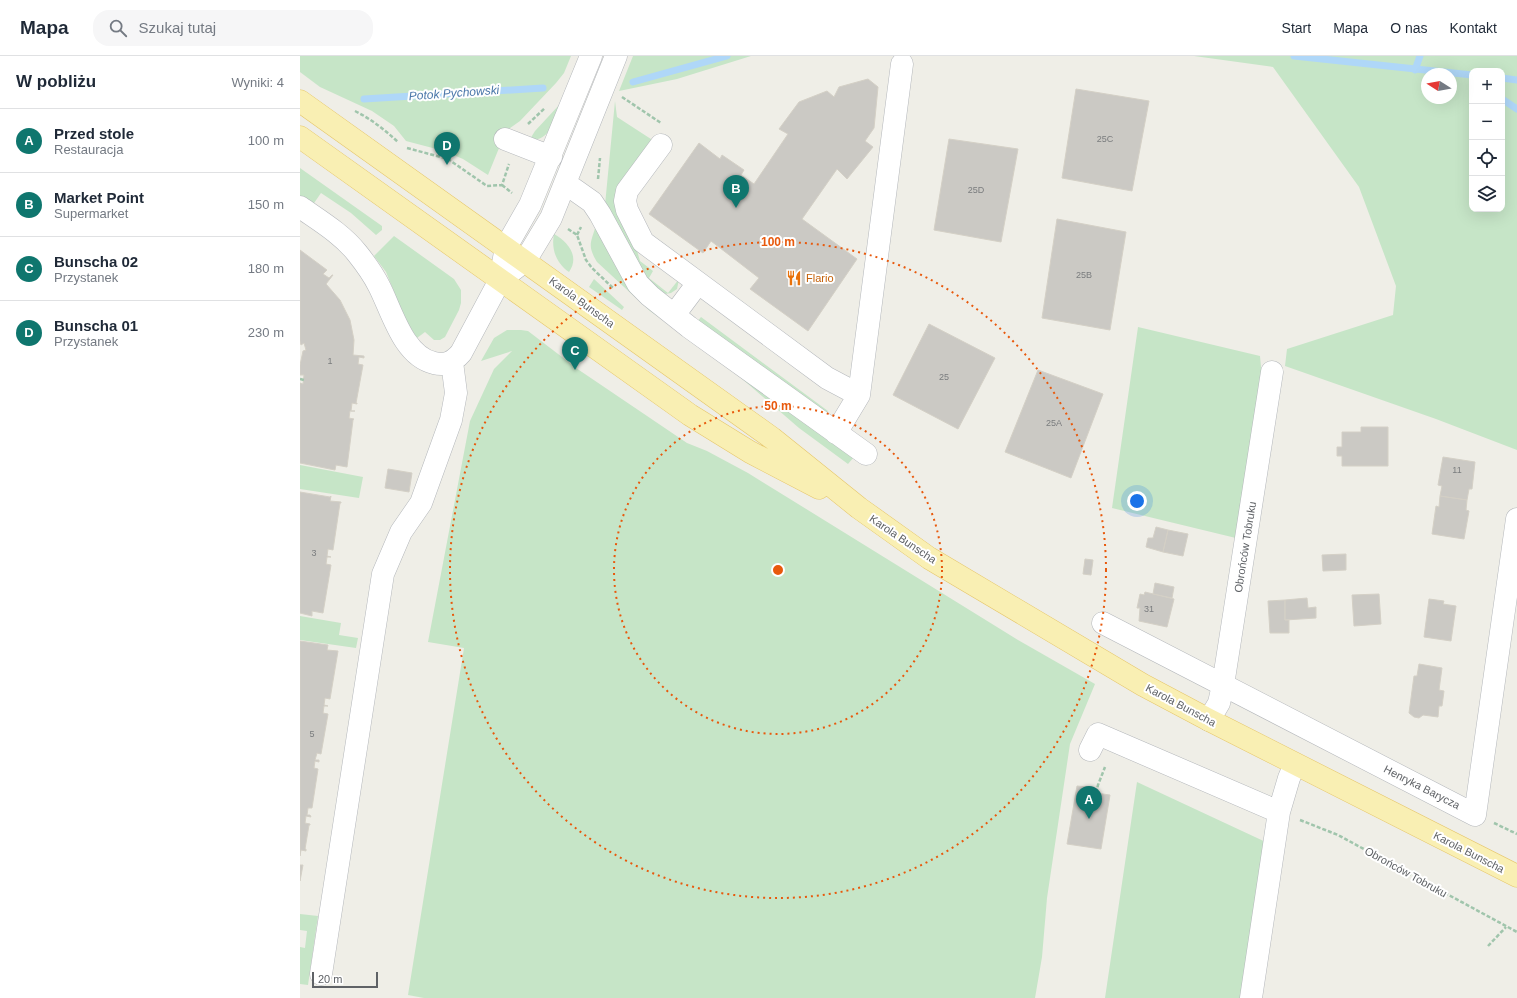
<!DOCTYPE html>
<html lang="pl">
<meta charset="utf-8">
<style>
body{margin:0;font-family:Arial,sans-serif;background:#f6f6f7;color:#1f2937}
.controls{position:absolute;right:12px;top:12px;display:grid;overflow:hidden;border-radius:8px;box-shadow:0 4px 16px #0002}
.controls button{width:36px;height:36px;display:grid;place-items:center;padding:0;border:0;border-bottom:1px solid #e0e1e3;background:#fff;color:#1f2937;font:20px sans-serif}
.compass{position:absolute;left:1121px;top:12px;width:36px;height:36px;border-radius:50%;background:#fff;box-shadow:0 4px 16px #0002;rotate:281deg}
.scale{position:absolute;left:12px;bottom:10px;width:66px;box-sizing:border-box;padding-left:4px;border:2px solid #5f6266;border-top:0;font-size:11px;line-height:14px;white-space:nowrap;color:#5f6266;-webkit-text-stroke:3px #fff;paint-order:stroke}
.you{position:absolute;left:837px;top:445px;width:14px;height:14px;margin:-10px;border:3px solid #fff;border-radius:50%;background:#1a73e8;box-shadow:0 0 0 6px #1a73e833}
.badge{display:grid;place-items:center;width:26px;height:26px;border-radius:50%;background:#0f766e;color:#fff;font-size:13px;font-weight:700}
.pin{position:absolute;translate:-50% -33px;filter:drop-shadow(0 1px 2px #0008)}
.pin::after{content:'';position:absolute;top:21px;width:14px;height:12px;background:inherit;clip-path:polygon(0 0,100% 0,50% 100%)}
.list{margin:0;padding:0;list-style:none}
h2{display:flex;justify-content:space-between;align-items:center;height:52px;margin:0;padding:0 16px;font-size:17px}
h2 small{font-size:13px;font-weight:400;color:#747a83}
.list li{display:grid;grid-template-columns:26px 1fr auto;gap:12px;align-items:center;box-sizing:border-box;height:64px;padding:0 16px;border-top:1px solid #e0e1e3}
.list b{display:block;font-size:15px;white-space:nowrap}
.list p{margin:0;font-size:13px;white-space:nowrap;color:#747a83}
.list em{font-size:13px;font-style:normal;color:#747a83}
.icon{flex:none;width:22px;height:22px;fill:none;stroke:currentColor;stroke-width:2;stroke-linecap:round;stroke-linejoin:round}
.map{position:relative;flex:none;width:1217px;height:942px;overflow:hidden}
header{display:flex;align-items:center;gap:24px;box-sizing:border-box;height:56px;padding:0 20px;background:#fff;border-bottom:1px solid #e0e1e3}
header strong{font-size:19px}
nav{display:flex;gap:22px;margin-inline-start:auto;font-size:14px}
.search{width:280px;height:36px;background:#f6f6f7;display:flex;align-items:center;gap:10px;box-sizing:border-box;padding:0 14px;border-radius:16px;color:#747a83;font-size:15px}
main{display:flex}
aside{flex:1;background:#fff}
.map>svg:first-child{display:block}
.green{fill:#c6e5c7;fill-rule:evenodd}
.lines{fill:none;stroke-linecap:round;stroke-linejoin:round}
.stream{stroke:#afd7f8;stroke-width:7}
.building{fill:#cbc9c4;stroke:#d4d0c6}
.minor-casing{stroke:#b4b7bb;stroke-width:23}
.major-casing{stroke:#e6c66a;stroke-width:23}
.path{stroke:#a0c5ac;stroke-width:2.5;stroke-dasharray:4 2;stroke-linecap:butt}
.minor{stroke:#fff;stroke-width:22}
.major{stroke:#f9efb3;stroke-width:22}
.ring{fill:none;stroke:#e8590c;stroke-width:2;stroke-dasharray:2 4}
.labels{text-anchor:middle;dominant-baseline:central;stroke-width:4;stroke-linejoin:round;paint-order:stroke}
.number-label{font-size:9px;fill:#7a7c7e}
.food-label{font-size:11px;fill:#c56008;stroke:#fff;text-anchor:start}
.street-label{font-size:11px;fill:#5f6266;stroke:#fff}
.water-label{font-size:12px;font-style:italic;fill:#4c78aa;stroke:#fff}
.centre{fill:#e8590c;stroke:#fff;stroke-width:2}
.ring-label{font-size:12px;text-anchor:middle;font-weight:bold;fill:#e8590c;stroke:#fff;stroke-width:4;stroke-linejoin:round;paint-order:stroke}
</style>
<header>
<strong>Mapa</strong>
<div class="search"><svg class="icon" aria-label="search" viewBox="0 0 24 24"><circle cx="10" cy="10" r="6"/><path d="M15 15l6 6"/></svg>Szukaj tutaj</div>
<nav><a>Start</a><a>Mapa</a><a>O nas</a><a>Kontakt</a></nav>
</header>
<main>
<aside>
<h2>W pobliżu<small>Wyniki: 4</small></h2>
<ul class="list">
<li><span class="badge">A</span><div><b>Przed stole</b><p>Restauracja</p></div><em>100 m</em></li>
<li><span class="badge">B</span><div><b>Market Point</b><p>Supermarket</p></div><em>150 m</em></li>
<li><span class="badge">C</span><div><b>Bunscha 02</b><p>Przystanek</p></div><em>180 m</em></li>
<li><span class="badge">D</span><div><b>Bunscha 01</b><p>Przystanek</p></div><em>230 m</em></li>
</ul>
</aside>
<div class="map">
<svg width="1217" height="942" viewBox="0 0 1217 942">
<rect width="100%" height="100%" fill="#efeee7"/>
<path class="green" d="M0,0H271L264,17L256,27L220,65L206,75L188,119L163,103L144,95L106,85L94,70L72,55L20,31L0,16Z
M333,0H451L377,23L319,35Z
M894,0H1217V394L1136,363L985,310L987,293L1093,259L1096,230L1059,131L973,11ZM1172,15H1202V153H1172ZM1127,18H1151V42H1127Z
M315,45L317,61L354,85L319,132L340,205L353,215L349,222L368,237L379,223L377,233L371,237L365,238L349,227L305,149Z
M260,48C254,63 250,87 230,83L235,75Z
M0,112L82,170V174L76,179L51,157L21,137L12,150L0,141Z
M296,168L412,299L350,255L297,206C286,188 292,186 296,168Z
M254,178C268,186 280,200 269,216C256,207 251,193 254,178Z
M94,180L154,223L161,234V247L159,254L145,281L140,284H134L125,276L117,282L105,263L86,216L74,200Z
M294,223L324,251L322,254L289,231Z
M401,261L528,355L526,359L397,266Z
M838,271L960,300L963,333L940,483L812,452Z
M207,274H221L228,275L279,314L387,387L407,395L448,417L718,584L795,628L770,688L747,842L742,901L735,942H124L108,939L164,592L128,586L170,365L194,313L212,295L181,305L194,282Z
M426,309L554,401L548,408L499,372Z
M0,409L63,421L59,442L0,433Z
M0,560L41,567L39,579L58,582L56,592L0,584Z
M837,726L970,788L946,942H805Z
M0,858L18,860L8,929L0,928V891L5,892L7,875L0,874Z"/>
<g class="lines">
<path class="stream" d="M994,0L1172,19
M1115,14L1120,0
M1202,22L1217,24
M333,26L427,0
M64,43L243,32
M1202,43L1217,53"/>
</g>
<path class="building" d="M568,23L578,31L574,72L565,85L573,91L547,123L537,113L502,163L557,203L508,275L450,233L459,222L411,185L403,197L349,158L399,87L420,103L422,99L444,114L441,119L454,128L488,78L479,73L499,46L527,35L534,41L539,31Z
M776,33L849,45L832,135L762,122Z
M649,83L718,93L701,186L634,174Z
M757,163L826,176L810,274L742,262Z
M0,194L27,214L23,218L29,222L32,219H33L26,228L40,244L50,264L54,284L53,299L64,300V302L59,301L58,308L63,309L56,347H57V348L52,347L51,355H55H50L49,362L54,363L53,364L47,411L36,409L35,414L0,407V327L3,328L4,319H0V309L3,295L6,294L4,287L1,289L0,285Z
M629,268L695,302L658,373L593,339Z
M738,314L803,338L771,422L705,396Z
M1061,371H1088V410H1042V400H1037V391H1042V376H1061Z
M1143,401L1175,406L1172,433H1169L1167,444L1140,440L1142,430L1138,429Z
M88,413L112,417L109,436L85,432Z
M0,436L30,441L31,440L30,445L41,446V447H40L33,494L28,493L27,500L31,501H27L26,508L31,509L23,557L12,555V560L0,557Z
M1140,440L1167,444L1166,454L1169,455L1164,483L1132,478L1136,450L1139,451Z
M856,471L868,474L863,496L846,491L848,482H853Z
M868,474L888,478L883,500L863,496Z
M1046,498V514L1023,515L1022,499Z
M785,503L793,504L791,519L783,518Z
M855,527L874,531L872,542L853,538Z
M845,536L874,543L867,571L839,565L840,552H837L840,538L844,539Z
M1079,538L1081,568L1054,570L1052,539Z
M1007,542L1008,552L1016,551V562L985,564V544Z
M1129,543L1144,545L1143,548L1156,550L1151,585L1124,581Z
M985,544V564H989V577H970L968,545Z
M0,585L28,589L27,594L38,595L30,643L25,642L24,649L28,650H24L23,657L28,658L21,698L17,697L15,704H19V706L15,705L14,712L18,713L12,752H8L7,759H10L11,761L6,760L5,767L10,768V769H9L5,793H6V795L1,794L0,800Z
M1119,608L1142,612L1139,634L1144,635L1142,650H1139L1138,661L1123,659L1119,662L1114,661L1109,657L1114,620H1117Z
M777,730L789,731V736L810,739L801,793L767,788Z
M0,809H3L0,825Z"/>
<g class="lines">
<defs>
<path id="minor" d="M205,83L251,101
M361,89L327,135L325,145L327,154L343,186L527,322L559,339
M265,127L292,146L300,158L338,228L350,240L389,271L566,398
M0,151C20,165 42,178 57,197C65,207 73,218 79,230C92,255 103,300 134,307C146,310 153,306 161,297L200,224L206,191L230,149L291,0
M209,217L225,205L251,162L316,0
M374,259L398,227
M536,377L559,339L602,8
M803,567L1175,759L1217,463
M909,664L919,647L923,629L972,316
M790,694L798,678L979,756
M21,918L83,518L101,476L121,447L151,364L156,337L152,306
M951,942L979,756L989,722L995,708"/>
<path id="major" d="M0,45L472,382L559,452L629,502L843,629L909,664L1217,820
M0,81L390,359L450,396L519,432"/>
</defs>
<use href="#minor" class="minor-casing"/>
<use href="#major" class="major-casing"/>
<path class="path" d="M322,41L361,67
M55,55C71,63 85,74 98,86
M228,68L245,52
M107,92L148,103L187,130L202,129L209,108
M298,123L300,102
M202,129L212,137
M268,173L277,179L286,204L292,212L314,233
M277,179L281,171
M0,323L4,324
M796,737L798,729L805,711
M1000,764L1038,779L1217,876
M1194,767L1217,778
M1188,890L1206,871"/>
<use href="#minor" class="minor"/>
<use href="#major" class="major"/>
</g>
<g class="ring">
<circle cx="478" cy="514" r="164"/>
<circle cx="478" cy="514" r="328"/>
</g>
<defs>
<symbol id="restaurant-bare" viewBox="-9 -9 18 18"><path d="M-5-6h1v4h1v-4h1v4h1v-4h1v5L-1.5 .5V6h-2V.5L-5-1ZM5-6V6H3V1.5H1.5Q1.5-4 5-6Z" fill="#e8710a" stroke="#fff" stroke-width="2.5" paint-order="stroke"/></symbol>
</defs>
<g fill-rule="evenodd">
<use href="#restaurant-bare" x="483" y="211" width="22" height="22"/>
</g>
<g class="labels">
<g class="number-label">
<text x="805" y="83">25C</text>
<text x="676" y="134">25D</text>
<text x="784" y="219">25B</text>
<text x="30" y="305">1</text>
<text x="644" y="321">25</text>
<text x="754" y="367">25A</text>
<text x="1157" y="414">11</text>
<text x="14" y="497">3</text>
<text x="849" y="553">31</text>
<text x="12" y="678">5</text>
</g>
<g class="food-label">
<text x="506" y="222">Flario</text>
</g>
<g class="street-label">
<text transform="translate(282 246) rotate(36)">Karola Bunscha</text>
<text transform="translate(603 483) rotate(34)">Karola Bunscha</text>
<text transform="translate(945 491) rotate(-81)">Obrońców Tobruku</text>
<text transform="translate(881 649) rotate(28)">Karola Bunscha</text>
<text transform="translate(1122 731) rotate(27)">Henryka Barycza</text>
<text transform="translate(1169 796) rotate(27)">Karola Bunscha</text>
<text transform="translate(1106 816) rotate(29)">Obrońców Tobruku</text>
</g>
<g class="water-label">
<text transform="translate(154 37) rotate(-4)">Potok Pychowski</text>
</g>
</g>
<circle cx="478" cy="514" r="6" class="centre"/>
<g class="ring-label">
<text x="478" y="190">100 m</text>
<text x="478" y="354">50 m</text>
</g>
</svg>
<div class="controls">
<button>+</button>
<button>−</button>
<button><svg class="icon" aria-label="locate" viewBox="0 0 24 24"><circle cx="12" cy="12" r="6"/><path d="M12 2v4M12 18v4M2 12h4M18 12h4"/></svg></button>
<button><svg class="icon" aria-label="layers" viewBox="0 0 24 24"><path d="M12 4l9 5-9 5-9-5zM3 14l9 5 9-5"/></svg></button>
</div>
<svg class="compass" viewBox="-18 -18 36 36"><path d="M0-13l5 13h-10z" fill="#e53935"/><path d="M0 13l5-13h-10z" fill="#747a83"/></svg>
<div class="scale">20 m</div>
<div class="you"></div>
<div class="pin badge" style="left:789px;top:763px">A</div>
<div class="pin badge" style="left:436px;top:152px">B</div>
<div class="pin badge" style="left:275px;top:314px">C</div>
<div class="pin badge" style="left:147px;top:109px">D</div>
</div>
</main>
